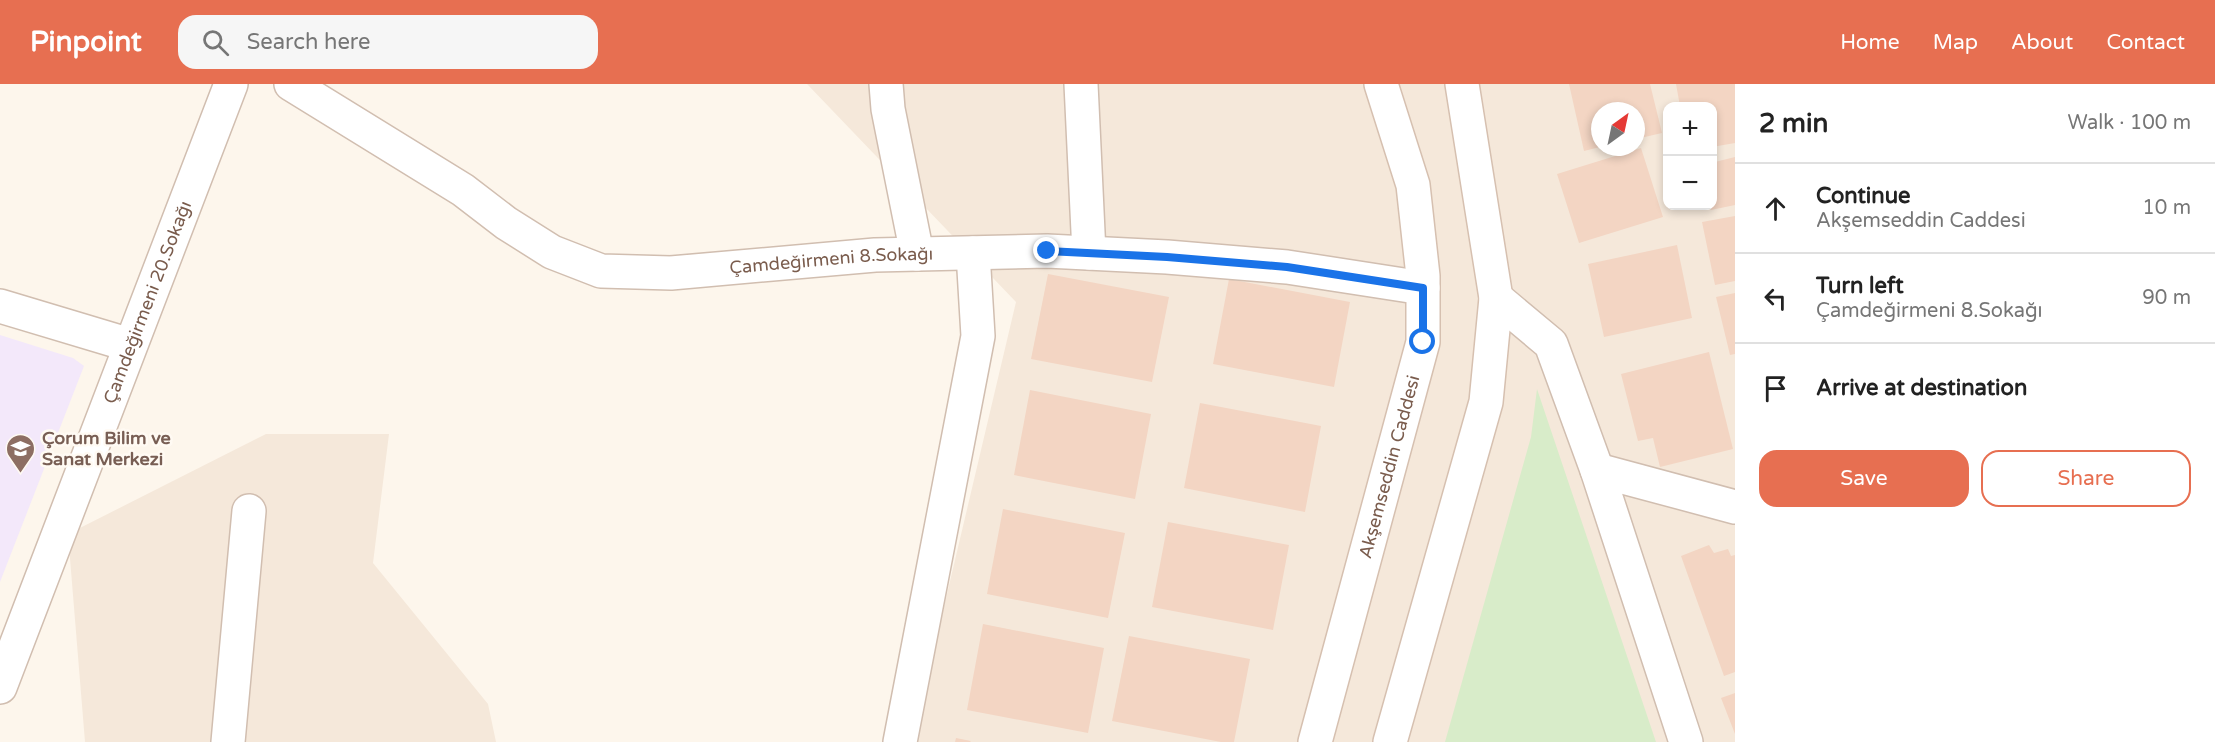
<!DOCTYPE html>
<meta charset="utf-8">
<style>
body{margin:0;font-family:"Varela Round",sans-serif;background:#f6f6f6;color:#222}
.controls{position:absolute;right:18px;top:18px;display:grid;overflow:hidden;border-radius:12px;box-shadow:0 3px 9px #0003}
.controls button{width:54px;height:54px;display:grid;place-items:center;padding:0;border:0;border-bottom:2px solid #e0e0e0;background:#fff;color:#222;font:30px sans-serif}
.compass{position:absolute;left:1591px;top:18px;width:54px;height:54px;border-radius:50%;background:#fff;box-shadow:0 3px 9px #0003;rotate:33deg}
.stop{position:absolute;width:18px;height:18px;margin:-14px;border:4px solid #1a73e8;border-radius:50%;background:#fff}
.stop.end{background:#1a73e8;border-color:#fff;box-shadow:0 2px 6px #0008}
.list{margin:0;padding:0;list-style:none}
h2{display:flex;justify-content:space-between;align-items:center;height:78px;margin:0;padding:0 24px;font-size:26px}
h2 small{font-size:20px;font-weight:400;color:#767676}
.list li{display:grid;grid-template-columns:39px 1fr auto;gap:18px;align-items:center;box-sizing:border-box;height:90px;padding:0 24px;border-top:2px solid #e0e0e0}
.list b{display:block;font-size:22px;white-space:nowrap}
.list p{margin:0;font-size:20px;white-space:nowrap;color:#767676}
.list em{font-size:20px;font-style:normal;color:#767676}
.actions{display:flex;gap:12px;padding:18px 24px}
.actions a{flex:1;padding:14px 0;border:2px solid #e76f51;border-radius:18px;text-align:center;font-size:21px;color:#e76f51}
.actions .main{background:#e76f51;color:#fff}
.icon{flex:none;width:33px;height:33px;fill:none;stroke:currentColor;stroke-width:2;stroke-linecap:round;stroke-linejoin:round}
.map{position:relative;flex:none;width:1735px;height:658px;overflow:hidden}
header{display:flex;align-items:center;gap:36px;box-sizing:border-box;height:84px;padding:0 30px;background:#e76f51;color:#fff}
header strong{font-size:28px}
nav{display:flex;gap:33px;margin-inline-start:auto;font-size:21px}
.search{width:420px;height:54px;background:#f6f6f6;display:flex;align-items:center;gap:15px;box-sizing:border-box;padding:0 21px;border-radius:18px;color:#767676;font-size:22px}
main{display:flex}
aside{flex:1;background:#fff}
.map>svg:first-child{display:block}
.residential{fill:#f5e8da;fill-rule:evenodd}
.education{fill:#f3e8fa}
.green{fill:#d8ecc9}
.building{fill:#f3d5c3}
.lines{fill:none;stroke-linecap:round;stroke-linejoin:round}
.street-casing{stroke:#d1beb0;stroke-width:36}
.secondary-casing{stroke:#d6c0b0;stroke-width:36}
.street{stroke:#fff;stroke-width:33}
.secondary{stroke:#fff;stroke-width:33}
.route{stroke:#1a73e8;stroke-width:8}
.labels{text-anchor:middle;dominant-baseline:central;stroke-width:5;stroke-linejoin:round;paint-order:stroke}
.street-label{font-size:18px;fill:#7a5c4d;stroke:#fffaf3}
.education-label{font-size:18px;font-weight:bold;fill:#785e54;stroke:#fffaf3;text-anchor:start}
</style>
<header>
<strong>Pinpoint</strong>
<div class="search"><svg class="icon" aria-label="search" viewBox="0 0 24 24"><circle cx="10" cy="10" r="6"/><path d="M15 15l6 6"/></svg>Search here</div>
<nav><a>Home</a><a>Map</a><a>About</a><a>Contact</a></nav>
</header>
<main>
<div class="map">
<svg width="1735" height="658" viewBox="0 0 1735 658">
<rect width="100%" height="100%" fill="#fdf6ec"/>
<path class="residential" d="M807,0H1735V658H912L1016,218ZM1668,22H1712V122H1668ZM1600,27H1636V63H1600Z
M266,350H389L373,479L488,620L496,658H85L68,450Z"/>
<path class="education" d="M0,251L73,274L84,282L0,498Z"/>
<path class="green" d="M1537,305L1656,658H1445L1531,353Z"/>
<path class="building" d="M1569,0H1650L1662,49L1636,55V27H1600V63L1584,67Z
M1676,0H1735V59L1712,63V22H1680Z
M1641,64L1663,133L1579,159L1557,90Z
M1735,73V121L1711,126L1709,122H1712V82L1716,81L1715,78Z
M1735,132V197L1715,201L1702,138Z
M1677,161L1692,234L1604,253L1588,180Z
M1048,190L1169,213L1152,298L1031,275Z
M1229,195L1350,218L1334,303L1213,280Z
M1735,209V270L1730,271L1716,213Z
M1709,268L1733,365L1660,383L1653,354L1638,357L1621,290Z
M1030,306L1151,330L1135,415L1014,391Z
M1200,319L1321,342L1305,428L1184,404Z
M1003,425L1125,449L1108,534L987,510Z
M1168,438L1289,461L1273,546L1152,523Z
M1709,461L1714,469L1728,465L1731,472L1735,471V588L1724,592L1681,472Z
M983,540L1104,564L1088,649L967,626Z
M1129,552L1250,575L1234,658H1221L1112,637Z
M1735,609V650L1721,614Z
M956,654L971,657L970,658H955Z"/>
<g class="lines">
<defs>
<g id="street">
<path id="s1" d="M291,0L463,106L506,139L552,168L601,187L671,189L875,171L1047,167L1167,173L1287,183L1423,204"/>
<path d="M886,0L888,25L917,170"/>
<path d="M1081,0L1089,169"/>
<path d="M1496,214L1551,260L1597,386L1686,658"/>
<path d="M0,222L130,261"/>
<path d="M1597,386L1735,423"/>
<path id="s2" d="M0,603L231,0"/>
<path d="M228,658L249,427"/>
<path d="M900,658L978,252L973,169"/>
</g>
<g id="secondary">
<path id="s3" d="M1315,658L1423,258V192L1413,101L1381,0"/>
<path d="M1390,658L1486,318L1496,214L1462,0"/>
</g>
</defs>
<use href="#street" class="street-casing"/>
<use href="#secondary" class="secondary-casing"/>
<use href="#street" class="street"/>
<use href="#secondary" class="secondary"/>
</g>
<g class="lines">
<path class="route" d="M1047,167L1167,173L1287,183L1423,204V258"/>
</g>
<defs>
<symbol id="school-pin" viewBox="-11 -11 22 30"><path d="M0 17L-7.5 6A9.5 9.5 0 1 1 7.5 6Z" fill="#8d6e63" stroke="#fffaf3"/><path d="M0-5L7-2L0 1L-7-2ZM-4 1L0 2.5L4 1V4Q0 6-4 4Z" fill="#fff"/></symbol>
</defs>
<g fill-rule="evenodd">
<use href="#school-pin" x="4" y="348" width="33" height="45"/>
</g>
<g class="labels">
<g class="street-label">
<text stroke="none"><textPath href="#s1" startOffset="594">Çamdeğirmeni 8.Sokağı</textPath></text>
<text stroke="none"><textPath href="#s2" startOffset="412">Çamdeğirmeni 20.Sokağı</textPath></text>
<text stroke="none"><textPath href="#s3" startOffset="285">Akşemseddin Caddesi</textPath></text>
</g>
<g class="education-label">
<text x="42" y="354">Çorum Bilim ve<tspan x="42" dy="21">Sanat Merkezi</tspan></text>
</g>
</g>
</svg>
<div class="controls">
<button>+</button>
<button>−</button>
</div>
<svg class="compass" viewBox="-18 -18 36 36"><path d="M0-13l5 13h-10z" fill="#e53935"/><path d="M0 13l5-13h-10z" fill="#767676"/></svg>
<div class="stop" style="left:1423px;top:258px"></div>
<div class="stop end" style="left:1047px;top:167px"></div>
</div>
<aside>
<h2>2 min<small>Walk · 100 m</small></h2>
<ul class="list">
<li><svg class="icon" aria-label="ahead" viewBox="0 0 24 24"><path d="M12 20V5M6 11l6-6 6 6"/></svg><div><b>Continue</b><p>Akşemseddin Caddesi</p></div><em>10 m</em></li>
<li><svg class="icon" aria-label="left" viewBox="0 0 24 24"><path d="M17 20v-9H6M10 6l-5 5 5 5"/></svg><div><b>Turn left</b><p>Çamdeğirmeni 8.Sokağı</p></div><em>90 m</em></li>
<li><svg class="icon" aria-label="arrive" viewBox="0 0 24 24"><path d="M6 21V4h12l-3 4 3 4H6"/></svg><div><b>Arrive at destination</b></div></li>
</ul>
<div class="actions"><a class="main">Save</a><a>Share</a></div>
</aside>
</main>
